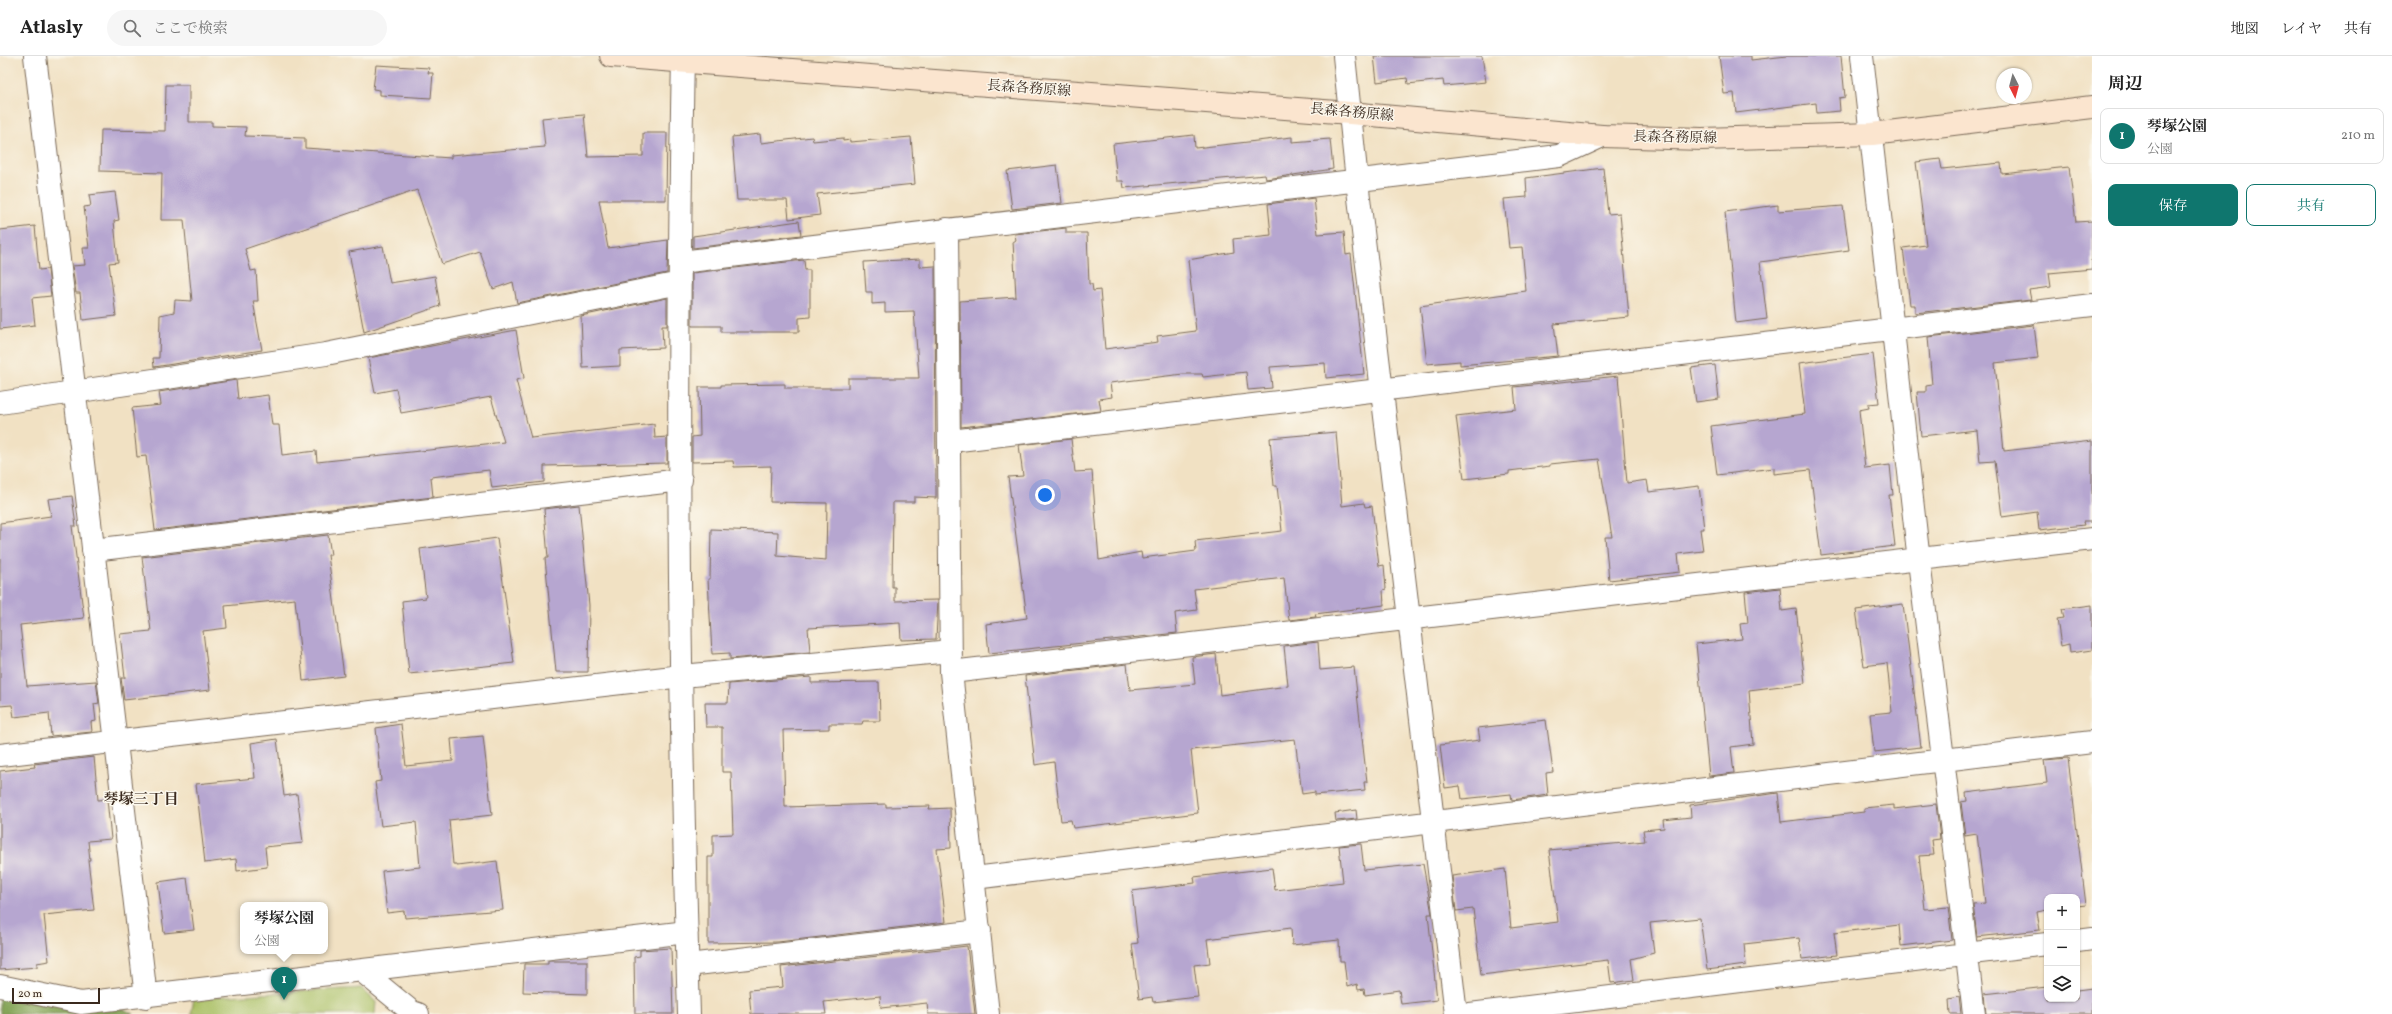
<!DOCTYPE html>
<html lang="ja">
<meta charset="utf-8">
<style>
body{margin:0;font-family:Vollkorn,"Noto Serif JP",serif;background:#f6f6f6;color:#222}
.controls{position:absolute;right:12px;bottom:12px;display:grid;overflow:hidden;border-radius:8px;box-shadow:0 1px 3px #0004}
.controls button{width:36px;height:36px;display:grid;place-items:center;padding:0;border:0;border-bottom:1px solid #e0e0e0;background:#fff;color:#222;font:20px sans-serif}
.compass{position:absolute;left:1996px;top:12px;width:36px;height:36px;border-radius:50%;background:#fff;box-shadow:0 1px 3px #0004;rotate:174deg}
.scale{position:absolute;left:12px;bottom:10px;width:88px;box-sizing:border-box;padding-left:4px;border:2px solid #3b2a1e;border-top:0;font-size:11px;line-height:14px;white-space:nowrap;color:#3b2a1e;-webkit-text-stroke:3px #fbf7ec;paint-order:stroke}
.you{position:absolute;left:1045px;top:439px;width:14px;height:14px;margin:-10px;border:3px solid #fff;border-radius:50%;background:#1a73e8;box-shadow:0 0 0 6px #1a73e833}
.badge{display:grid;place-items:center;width:26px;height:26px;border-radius:50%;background:#0f766e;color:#fff;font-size:13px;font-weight:700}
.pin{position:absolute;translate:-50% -33px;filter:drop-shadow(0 1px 2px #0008)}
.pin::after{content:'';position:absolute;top:21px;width:14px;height:12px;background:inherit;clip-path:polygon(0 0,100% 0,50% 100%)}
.popup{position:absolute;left:240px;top:846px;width:88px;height:52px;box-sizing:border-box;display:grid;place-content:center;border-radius:8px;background:#fff;filter:drop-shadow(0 1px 3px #0005);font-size:13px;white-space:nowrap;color:#767676}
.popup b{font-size:15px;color:#222}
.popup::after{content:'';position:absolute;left:50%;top:100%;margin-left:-8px;border:8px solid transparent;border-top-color:#fff}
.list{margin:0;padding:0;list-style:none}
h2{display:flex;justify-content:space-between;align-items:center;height:52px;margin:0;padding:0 16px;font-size:17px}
h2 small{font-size:13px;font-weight:400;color:#767676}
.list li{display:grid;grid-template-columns:26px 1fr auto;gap:12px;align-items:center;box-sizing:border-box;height:56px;margin:0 8px 8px;padding:0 8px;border:1px solid #e0e0e0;border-radius:8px}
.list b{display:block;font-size:15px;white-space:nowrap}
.list p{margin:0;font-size:13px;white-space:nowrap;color:#767676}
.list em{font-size:13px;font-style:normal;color:#767676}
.actions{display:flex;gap:8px;padding:12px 16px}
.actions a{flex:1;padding:9px 0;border:1px solid #0f766e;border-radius:8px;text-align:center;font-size:14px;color:#0f766e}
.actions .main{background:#0f766e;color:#fff}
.icon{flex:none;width:22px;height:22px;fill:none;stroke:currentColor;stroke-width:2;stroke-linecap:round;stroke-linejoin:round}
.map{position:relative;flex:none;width:2092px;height:958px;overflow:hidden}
header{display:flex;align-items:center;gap:24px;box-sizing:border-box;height:56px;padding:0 20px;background:#fff;border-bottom:1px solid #e0e0e0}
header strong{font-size:19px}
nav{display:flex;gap:22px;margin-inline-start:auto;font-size:14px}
.search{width:280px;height:36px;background:#f6f6f6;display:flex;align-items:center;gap:10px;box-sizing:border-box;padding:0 14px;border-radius:22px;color:#767676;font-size:15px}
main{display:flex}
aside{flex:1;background:#fff}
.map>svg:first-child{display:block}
.green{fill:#a9bf64;stroke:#727441}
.forest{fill:#86a65a;stroke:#60683c}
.building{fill:#b6a6d0}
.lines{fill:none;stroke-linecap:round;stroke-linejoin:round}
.minor-casing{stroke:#7b6a58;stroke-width:24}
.secondary-casing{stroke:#7b6a58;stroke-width:24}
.minor{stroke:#fff;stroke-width:22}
.secondary{stroke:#fbe5cf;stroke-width:22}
.labels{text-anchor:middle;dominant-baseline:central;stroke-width:3;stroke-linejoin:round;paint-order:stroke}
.street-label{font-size:14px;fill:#3b2a1e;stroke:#fbf7ec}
.neighbourhood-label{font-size:15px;font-weight:bold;fill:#3b2a1e;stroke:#fbf7ec}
</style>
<header>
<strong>Atlasly</strong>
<div class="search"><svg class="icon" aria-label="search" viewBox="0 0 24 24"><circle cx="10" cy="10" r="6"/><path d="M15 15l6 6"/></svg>ここで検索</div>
<nav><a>地図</a><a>レイヤ</a><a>共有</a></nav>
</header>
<main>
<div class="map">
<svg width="2092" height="958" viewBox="0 0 2092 958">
<rect width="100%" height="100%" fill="#fbf7ec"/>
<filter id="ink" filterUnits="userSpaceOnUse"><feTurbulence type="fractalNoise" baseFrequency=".025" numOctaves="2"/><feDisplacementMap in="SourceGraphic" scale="8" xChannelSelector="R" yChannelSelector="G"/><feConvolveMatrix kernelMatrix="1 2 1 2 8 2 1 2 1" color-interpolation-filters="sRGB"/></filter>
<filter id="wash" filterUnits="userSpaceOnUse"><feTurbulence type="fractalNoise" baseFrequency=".012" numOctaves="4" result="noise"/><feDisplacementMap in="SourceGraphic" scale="16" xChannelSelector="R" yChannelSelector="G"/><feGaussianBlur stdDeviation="0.9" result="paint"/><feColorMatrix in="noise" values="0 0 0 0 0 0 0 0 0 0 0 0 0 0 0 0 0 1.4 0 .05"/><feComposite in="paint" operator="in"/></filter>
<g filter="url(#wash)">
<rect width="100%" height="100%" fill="#f1e1c3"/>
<path class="green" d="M361,932L376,946L375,958H191L194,942Z"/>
<path class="forest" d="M0,932L126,954L133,958H0Z"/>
<g id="blocks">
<path class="building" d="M1374,0H1482L1486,26L1444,30L1443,24L1408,28L1407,22L1377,26Z
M1719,0H1751V4L1787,0H1841L1845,41L1839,42L1840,55L1817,57L1816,47L1736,57L1734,37L1724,38Z
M376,9L429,12L428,17H433L431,42L380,39V34L373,33Z
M166,29H189V66H212V70L246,71L245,80L305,82V92L451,102V99L545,91L542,62L584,58L588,101L643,100V77H667L666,144H599L608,192L668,184L667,217L517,247L513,226L493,233L480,196L442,208L417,134L245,193L251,215L256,214L258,245H253L262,294L154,311L153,302H159L160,259L174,256L175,244L192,245L184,164H161L162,117L100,115L101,74L165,75Z
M760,78L761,87L812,81L813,85L843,82V85L850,84V86L911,81L915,128L817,138L820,159L789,163L787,144H737L732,81Z
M1194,79L1195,92L1292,81V86L1330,83L1333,113L1266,123L1265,119L1124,132L1123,125H1117L1113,88Z
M1940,103L1942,113L2001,107L2002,118L2069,111L2076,166L2092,165V213L2049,217L2051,231L2029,234L2031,244L1915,257V249H1910L1903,192L1926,189L1916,106Z
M1057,109L1062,147L1012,153L1007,115Z
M1603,112L1608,158L1620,157L1629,261L1554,268L1558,300L1460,309V305L1427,308L1420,250L1526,235L1522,191L1509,192L1504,143L1527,141L1526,122Z
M115,136L119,164L114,165L118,206L109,207L116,260L83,264L80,237H76L72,210L85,209L83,192H89L84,151L91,150L89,139Z
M1314,142L1318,178L1344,176L1346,199L1351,198L1364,318L1326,322L1325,307L1270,311L1272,332L1248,334L1246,316L1203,321L1202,318H1183L1110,327L1112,341L1099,343L1101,355L961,371L960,245L1016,241L1013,185H1016L1015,178L1066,172V177H1087L1089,228H1092L1093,235L1100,234L1105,293L1158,286L1157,280L1196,275L1188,204L1234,196L1233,183L1271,179L1268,148Z
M1778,149V155L1843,150L1849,194L1760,206L1767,263L1736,267L1725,156Z
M799,165L801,179L693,192V180Z
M35,170L39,214L48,213L51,240L32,242L35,269L0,273V174Z
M383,190L390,227L435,220L440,250L364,276L349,196Z
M920,203V211L935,210L936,442L914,441V446H893L892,531H895V545L938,544L936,583L901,584L900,567L808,572L810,596L730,603V597L712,598L708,523H710L711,473L778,476L777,500L826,504L827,447L770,446L771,410L734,411L733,405L692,406V381L700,380L699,331H721V329L785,328V332H848V322H919L914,255L885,256V247L872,248V236H866L864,206Z
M804,204L805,214H810V261L799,262V276H721V270H692V217Z
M667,242V270H662L663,292L620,294V310L583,312L581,260Z
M2034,269L2038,302L1995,307L2004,395L2092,385V466H2083L2084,469L2039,474L2037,456L2002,461L1995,405L1980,406L1977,374L1921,380L1917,336H1926V330L1932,329L1928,281Z
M516,274L524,322L516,324L531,382L654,368L655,382L667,381V407L544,410V426L492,432L489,414L431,421L433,441L155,474L146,400L137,401L132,352L161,349L159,336L236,324L238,343L268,339L272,369H279L282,399L316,395L317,406L504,386L491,341L401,357L396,333L375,337L368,302Z
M1873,298L1879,347L1868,348L1869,352L1859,354L1865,412L1890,409L1893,439H1889L1895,490L1821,499L1810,414L1774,418V412L1717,419L1711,370L1805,358L1799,307Z
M1715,309L1719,343L1696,346L1691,312Z
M1618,320L1627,427L1647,424L1649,436L1699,430L1704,473H1700L1703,495L1678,498L1680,516L1609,524L1605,481H1612L1599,403L1550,408V410L1509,415V418L1464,423L1456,360L1516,353L1514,331Z
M1336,376L1342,450L1364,447L1365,451L1372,450L1379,510L1384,509L1386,533L1383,534L1384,549L1323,557L1315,558L1316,561L1289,564L1284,522L1194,533L1197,554L1175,557L1177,577L989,597L986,568L1027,562L1008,421L1023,420L1019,389L1071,383L1075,416L1092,415L1099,504L1141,496L1142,502L1196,495L1195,485L1282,475L1277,430H1274L1270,382Z
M72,440L76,470H72L84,562L20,569L27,630L96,625L99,647L94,648L96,665L91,666L92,676L51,680L49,657L14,661L12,649L0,650V467L51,460L48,443Z
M579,449L589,549L588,616H556L545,502H548L544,453Z
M328,479L331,499H328L344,620L303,625L295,543L225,550L227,572L203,575L210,634L124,644L121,622H125L120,578L151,575L142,501Z
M497,482L514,607L409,618L402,545L426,542L420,493Z
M1780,532L1782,555L1796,553L1805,627L1749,634L1753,688L1731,691L1734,717L1709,720L1696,588L1742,583L1740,568L1748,567L1745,536Z
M1903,548L1921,691L1874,696L1870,658L1892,656L1887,607L1864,610L1856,554Z
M2092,549V594L2070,597L2069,588L2061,590L2057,563L2064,562L2062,553Z
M1318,586L1320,614L1354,611L1367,726H1364L1365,734L1315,739V736L1302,738L1295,683L1191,694L1198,757L1073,772L1071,764L1061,765L1054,706L1035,709L1025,620L1127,608L1130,634L1195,628L1192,601L1216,598L1220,639L1288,630L1284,590Z
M811,621V627L879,626L880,665H863L862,668H829V673L783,674L785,751L886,748V751L930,750L929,753L950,752L951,792L937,793L946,866L778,886L708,887V801H713V779L733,778L731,716H722V671H706L705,647H728L729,628Z
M1546,664L1553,716L1546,717L1548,739L1512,744L1511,738L1462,743L1460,730L1445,732L1440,689L1480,684L1478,672Z
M401,668L406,710L453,705L451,683L483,680L492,759L449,764L453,808H456L457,810L497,805L503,854L405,862L404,855L387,857L382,815L420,811L416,766L381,770L375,726L381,725L376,672Z
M277,683L284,740L297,738L303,787L265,791L267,811L237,815L236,803L205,807L196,728L255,722L251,687Z
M94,701L98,744L107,743L111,783L88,785L90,804H88L94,854L44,859L49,905L37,907V911L0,914V715L35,711L34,708Z
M2068,702L2086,849L2077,850V841H2047V854L2037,856L2040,874L1977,881L1973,848L1985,847L1977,778L1965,780L1961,746L1967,745L1966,737L2047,727L2044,704Z
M1778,737L1781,766L1864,756V752L1894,749V753L1936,748L1940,783L1932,784L1934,799L1919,800L1925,853L1948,851L1952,884L1901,890L1899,869L1834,877L1837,899L1802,903L1799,882L1744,888L1746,909L1707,914L1700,862L1650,867L1654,897L1631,903L1634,924L1611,927L1608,904L1481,919L1473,853L1456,855L1452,820L1505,813L1511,872L1558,866L1549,794L1645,785L1643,774L1664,772L1663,764L1691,761L1690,749Z
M1356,754L1357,763L1336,765L1335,757Z
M1361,788L1364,814L1423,808L1432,858H1428L1437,944L1401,948L1399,934L1365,939L1364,933L1358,934L1357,928L1347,931L1344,905H1340L1339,884L1292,889L1291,872L1207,883L1210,907L1194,909L1198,941L1153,946L1152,941L1139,943L1132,888L1138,887L1132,835L1195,827L1194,821L1272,812L1275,834L1343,826L1339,790Z
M187,822L194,874L164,877L158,826Z
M967,890L975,958H928L927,947L881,952L880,940L824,946L826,958H751L749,934L783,931L781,911Z
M671,892L673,958H635L634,901L640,900V894Z
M548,905H587V938L523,936L524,908H548Z
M2047,931V943H2077V934L2092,932V958H1986L1984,938Z
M1959,941L1961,958H1950L1949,943Z"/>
</g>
</g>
<g filter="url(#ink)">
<use href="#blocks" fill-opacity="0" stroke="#7b6a58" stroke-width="1"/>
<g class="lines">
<defs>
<path id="minor" d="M35,0L146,941
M683,0C676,319 679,639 689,958
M1344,0L1357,125L1456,958
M1862,0L1919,505L1974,958
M947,173L951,616L988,958
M681,206L1559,100L1602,80
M0,347L326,298L680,227
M951,385L2092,249
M93,494L681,424
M951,616L2092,483
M0,699L682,620L951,595
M974,822L2092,686
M2077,885L2092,883
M688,909L980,875
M362,915L412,956L418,958
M0,930L81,947L687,876
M1470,958L2047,888"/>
<path id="secondary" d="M611,0L1350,57L1602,80L1702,83L1872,78L2092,51"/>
</defs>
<use href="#minor" class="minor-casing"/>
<use href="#secondary" class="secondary-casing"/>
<use href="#minor" class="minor"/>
<use href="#secondary" class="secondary"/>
</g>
</g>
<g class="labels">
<g class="street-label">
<text transform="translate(1029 33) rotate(4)">長森各務原線</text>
<text transform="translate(1352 57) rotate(5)">長森各務原線</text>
<text transform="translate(1675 82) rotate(1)">長森各務原線</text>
</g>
<g class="neighbourhood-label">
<text x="141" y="744">琴塚三丁目</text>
</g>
</g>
</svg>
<div class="controls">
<button>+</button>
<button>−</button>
<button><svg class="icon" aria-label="layers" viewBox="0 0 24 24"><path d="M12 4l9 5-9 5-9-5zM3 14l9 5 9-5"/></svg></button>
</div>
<svg class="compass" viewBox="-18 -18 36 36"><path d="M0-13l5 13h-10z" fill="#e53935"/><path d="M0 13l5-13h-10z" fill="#767676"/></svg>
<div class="scale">20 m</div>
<div class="you"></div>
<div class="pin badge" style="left:284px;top:944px">1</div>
<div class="popup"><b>琴塚公園</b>公園</div>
</div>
<aside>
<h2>周辺<small></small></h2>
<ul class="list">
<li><span class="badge">1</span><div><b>琴塚公園</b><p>公園</p></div><em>210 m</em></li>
</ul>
<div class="actions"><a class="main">保存</a><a>共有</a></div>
</aside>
</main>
